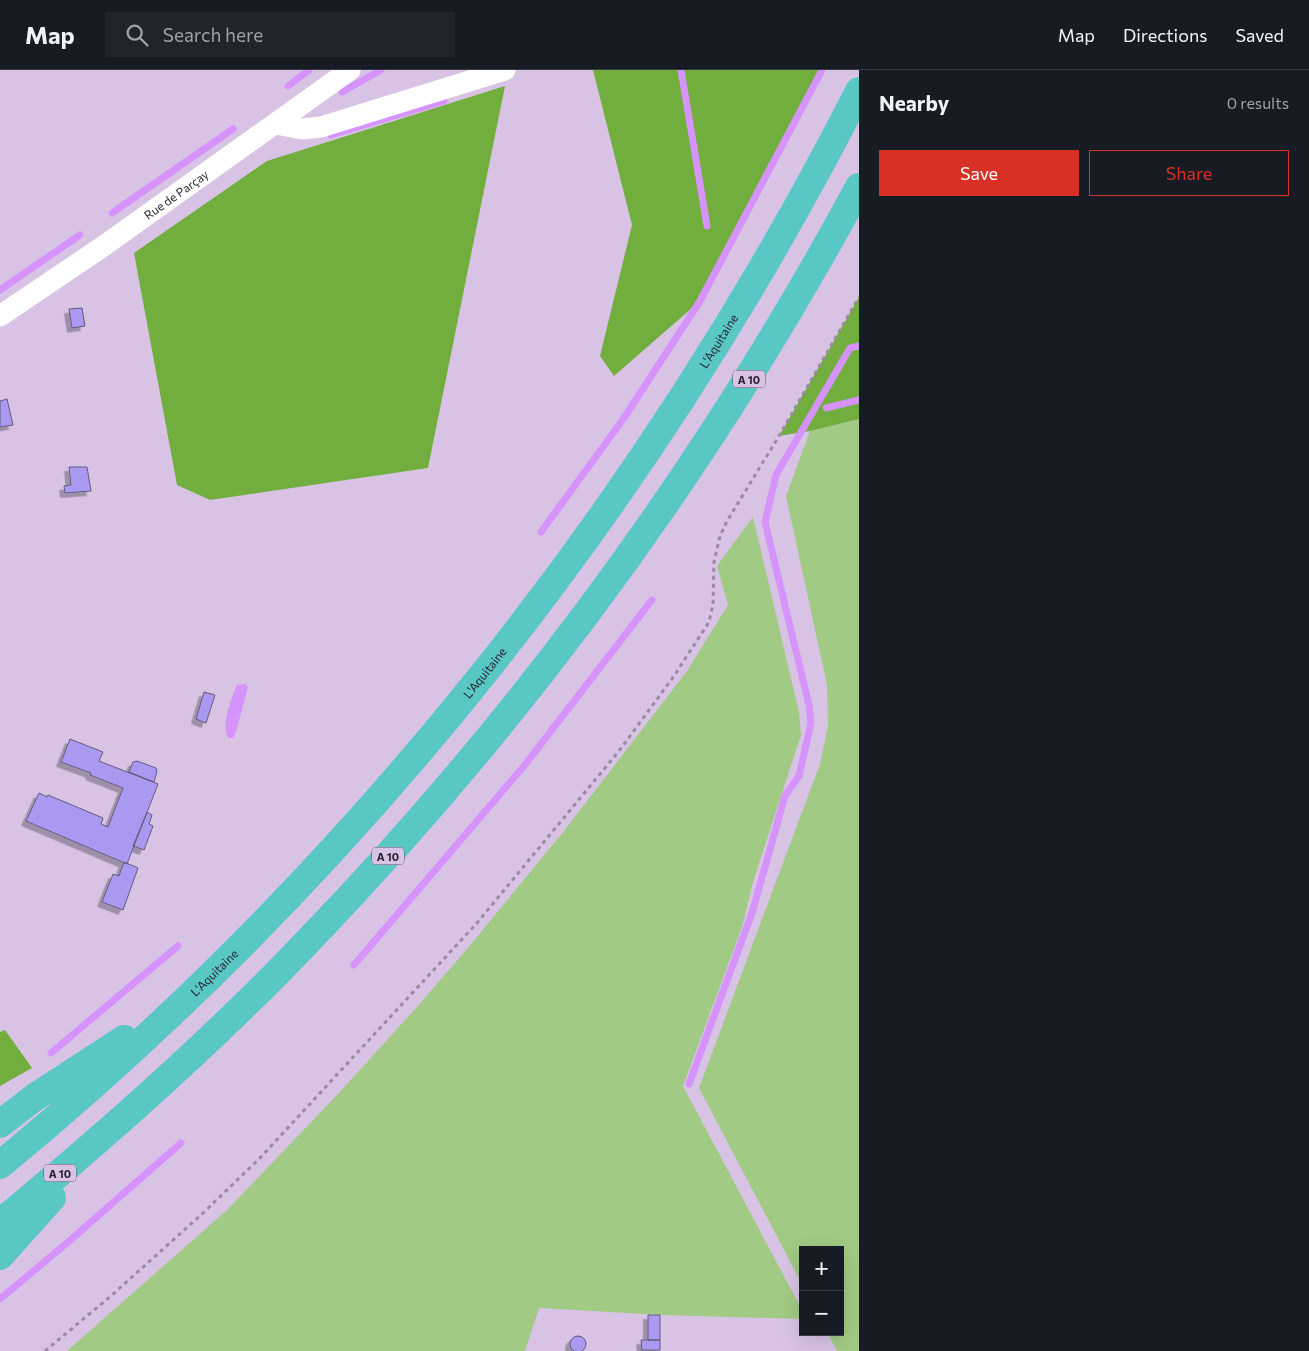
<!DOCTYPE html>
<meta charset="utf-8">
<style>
body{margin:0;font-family:Commissioner,sans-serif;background:#20242c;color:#f1f3f6}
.controls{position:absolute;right:15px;bottom:15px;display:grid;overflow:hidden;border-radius:0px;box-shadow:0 5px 20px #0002}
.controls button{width:45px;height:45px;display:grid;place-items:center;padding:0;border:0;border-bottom:1px solid #363941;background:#171b24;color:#f1f3f6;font:25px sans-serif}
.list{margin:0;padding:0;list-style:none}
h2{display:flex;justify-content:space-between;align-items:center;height:65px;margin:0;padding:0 20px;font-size:21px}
h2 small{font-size:16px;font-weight:400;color:#9ea1a6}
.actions{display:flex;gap:10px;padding:15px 20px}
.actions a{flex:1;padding:11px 0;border:1px solid #d93025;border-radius:0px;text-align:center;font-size:18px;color:#d93025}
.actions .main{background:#d93025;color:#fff}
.icon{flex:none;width:28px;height:28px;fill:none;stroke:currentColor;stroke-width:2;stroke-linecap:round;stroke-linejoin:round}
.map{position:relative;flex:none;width:859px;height:1281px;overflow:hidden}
header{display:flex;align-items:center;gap:30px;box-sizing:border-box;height:70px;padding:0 25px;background:#171b24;border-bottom:1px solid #363941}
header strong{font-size:24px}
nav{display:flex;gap:28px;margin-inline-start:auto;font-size:18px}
.search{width:350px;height:45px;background:#20242c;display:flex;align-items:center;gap:12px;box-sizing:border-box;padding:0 18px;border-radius:0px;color:#9ea1a6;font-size:19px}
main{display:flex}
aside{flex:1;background:#171b24}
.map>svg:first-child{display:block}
.green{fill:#a1ca84}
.forest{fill:#72ae3d}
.water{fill:#d693fb}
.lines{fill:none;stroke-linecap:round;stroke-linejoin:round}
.stream{stroke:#d693fb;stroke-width:7}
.building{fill:#ab98f0;stroke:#615b7b;filter:url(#shadow)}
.path{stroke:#9b8aa4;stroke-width:3;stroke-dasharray:4 4;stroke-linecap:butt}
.minor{stroke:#fff;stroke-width:21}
.highway{stroke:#59c8c5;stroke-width:28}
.labels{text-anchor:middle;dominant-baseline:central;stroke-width:5;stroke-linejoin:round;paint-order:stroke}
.shield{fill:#d8c3e5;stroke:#5c5063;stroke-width:1}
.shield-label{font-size:11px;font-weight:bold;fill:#271f2b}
.street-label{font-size:12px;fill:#271f2b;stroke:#d8c3e5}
</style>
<header>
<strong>Map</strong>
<div class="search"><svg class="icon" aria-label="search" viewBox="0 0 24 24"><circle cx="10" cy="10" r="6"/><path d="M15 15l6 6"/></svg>Search here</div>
<nav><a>Map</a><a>Directions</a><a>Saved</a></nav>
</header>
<main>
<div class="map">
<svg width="859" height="1281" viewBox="0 0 859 1281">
<defs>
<filter id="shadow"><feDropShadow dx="-4.5" dy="4.5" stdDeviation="0" flood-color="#0004"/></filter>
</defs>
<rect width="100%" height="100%" fill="#d8c3e5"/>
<path class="green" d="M859,349V1281H837L827,1262H840V1180H803V1216L699,1018L820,694L828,656L827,615L786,426L810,361Z
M753,447L799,642L801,665L753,812L742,857L683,1016L803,1242V1249L662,1245L539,1238L525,1281H67L227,1140L338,1024L416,938L467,879L564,761L687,601L728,535L717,496Z"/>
<path class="forest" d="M593,0H822L700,231L614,306L600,286L632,155Z
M505,16L428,398L210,430L177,415L134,183L267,91Z
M859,227V349L810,361L779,366Z
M5,960L32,998L0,1016V962Z"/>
<path class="water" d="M245,614L248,617L236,662L233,668H228C221,653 231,630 237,615Z"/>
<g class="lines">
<path class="stream" d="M681,0L707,156
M288,16L309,0
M342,22L381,0
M331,65L444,31
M112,143L233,59
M0,220L80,165
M826,338L859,330
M541,462L624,348L700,231L822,0
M354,895L524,696L652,530
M51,983L178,876
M689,1014L752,843L785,726L799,706L811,653L809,635L765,452L776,405L850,278L859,276
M0,1229L67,1173L181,1073"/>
</g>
<path class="building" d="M82,238L85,256L72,258L69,239Z
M7,329L13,355L0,357V331Z
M69,397H87L91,421L65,423L64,416L71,415Z
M204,622L215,625L206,653L196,649Z
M70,669L103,682L99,691L158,714L127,794L26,751L39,723L47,727L48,725L103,748L101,754L108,757L123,718L90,705L91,703L61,692Z
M137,691L156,698L157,701L154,712L129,702L133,692Z
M147,742L152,745L149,754L153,756L144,780L133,776Z
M124,792L138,798L123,840L102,832L113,804L119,806Z
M648,1245H660V1270H648Z
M570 1274a8 8 0 1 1 16 0a8 8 0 1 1-16 0Z
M641,1270H660V1280H642Z"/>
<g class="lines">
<path class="path" d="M45,1281L112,1225L202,1144L260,1088L477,853L619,681L674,606L709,552L713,534L714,492L720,466L727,451L779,366L859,227"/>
<g class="minor">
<path d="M276,54L302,59L321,57L505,0"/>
<path id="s1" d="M0,246L105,175L350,0"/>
</g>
<g class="highway">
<path d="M0,1054L35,1027L124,969"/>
<path id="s2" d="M0,1095C357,801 649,433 859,21"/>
<path d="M0,1153C109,1063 214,970 311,868C527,643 711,391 859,117"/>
<path d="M0,1186L52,1128"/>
</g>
</g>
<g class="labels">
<g class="shield">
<rect x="733" y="300.5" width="32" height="17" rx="4"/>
<rect x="372" y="777.5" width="32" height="17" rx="4"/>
<rect x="44" y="1094.5" width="32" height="17" rx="4"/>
</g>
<g class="shield-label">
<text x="749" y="309">A 10</text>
<text x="388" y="786">A 10</text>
<text x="60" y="1103">A 10</text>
</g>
<g class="street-label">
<text stroke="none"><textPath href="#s1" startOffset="214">Rue de Parçay</textPath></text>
<text stroke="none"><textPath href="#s2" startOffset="1098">L'Aquitaine</textPath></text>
<text stroke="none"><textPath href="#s2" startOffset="692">L'Aquitaine</textPath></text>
<text stroke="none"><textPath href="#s2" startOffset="288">L'Aquitaine</textPath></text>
</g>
</g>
</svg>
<div class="controls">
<button>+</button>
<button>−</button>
</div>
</div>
<aside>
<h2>Nearby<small>0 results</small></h2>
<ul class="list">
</ul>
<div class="actions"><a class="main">Save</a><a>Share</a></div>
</aside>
</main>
